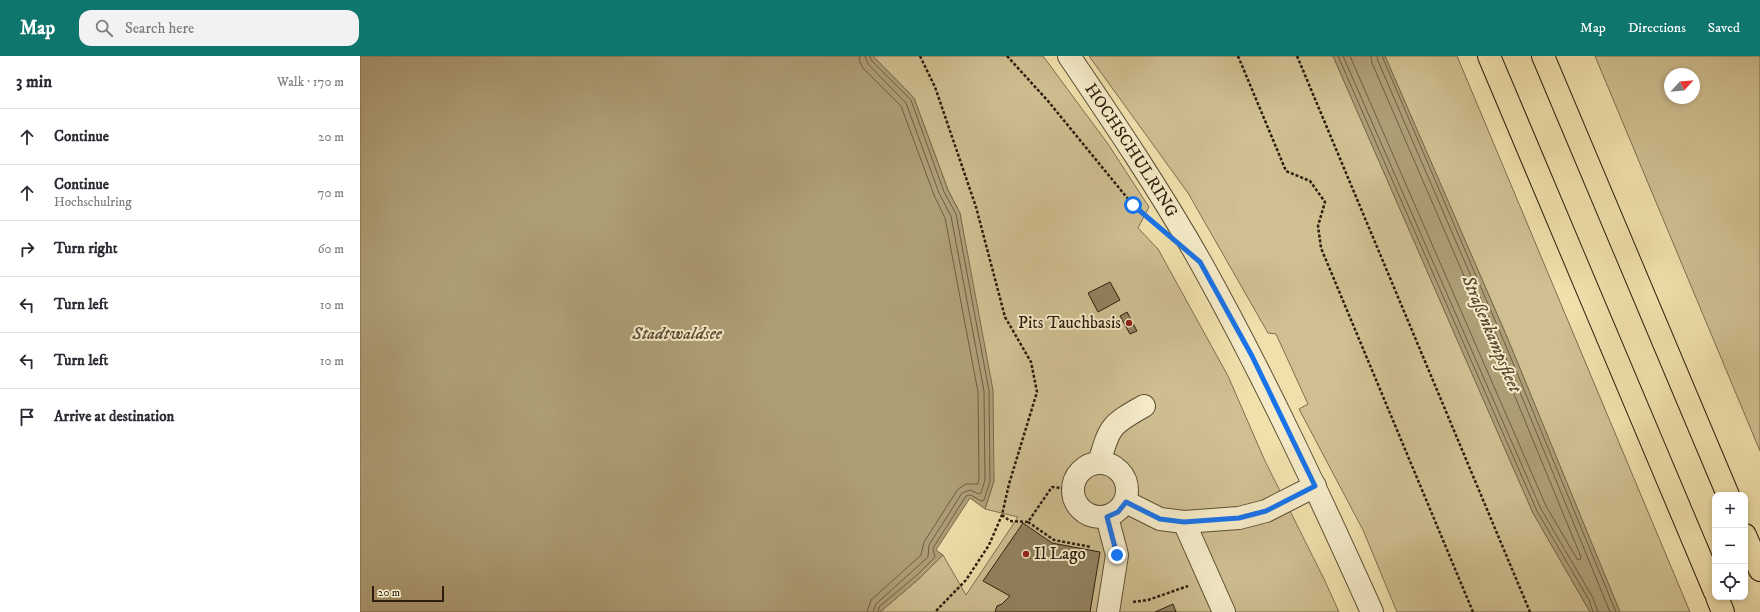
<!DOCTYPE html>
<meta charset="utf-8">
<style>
body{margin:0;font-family:"IM FELL DW Pica",serif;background:#f2f2f3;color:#2b2b33}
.controls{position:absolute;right:12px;bottom:12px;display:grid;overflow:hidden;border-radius:8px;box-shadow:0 2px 6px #0003}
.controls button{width:36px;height:36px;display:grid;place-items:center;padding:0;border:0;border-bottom:1px solid #e1e1e2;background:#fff;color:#2b2b33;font:20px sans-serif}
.compass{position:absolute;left:1304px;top:12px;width:36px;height:36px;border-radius:50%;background:#fff;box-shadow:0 2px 6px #0003;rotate:64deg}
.scale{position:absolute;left:12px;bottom:10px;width:72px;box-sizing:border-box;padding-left:4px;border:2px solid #2d1d0c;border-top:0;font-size:11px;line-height:14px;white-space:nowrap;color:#2d1d0c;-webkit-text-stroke:3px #f5ebc9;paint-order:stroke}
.stop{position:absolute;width:12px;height:12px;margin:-9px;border:3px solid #1a73e8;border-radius:50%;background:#fff}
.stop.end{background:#1a73e8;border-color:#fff;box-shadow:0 1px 4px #0008}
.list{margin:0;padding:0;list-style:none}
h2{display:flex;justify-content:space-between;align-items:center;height:52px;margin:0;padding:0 16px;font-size:17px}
h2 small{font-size:13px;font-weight:400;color:#7c7c81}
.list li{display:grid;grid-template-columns:26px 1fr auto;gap:12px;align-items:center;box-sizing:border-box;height:56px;padding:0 16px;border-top:1px solid #e1e1e2}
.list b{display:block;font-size:15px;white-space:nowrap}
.list p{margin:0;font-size:13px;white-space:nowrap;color:#7c7c81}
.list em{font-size:13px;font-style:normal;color:#7c7c81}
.icon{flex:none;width:22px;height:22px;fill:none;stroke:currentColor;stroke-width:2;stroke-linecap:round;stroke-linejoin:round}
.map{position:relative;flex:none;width:1400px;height:556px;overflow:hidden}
header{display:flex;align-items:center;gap:24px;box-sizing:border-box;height:56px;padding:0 20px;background:#0f766e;color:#fff}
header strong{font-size:19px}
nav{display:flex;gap:22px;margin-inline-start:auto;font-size:14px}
.search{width:280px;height:36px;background:#f2f2f3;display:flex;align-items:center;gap:10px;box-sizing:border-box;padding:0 14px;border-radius:12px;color:#7c7c81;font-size:15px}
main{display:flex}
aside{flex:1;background:#fff}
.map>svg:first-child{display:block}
.green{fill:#cfbf91;stroke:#7e6e4e;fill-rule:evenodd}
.water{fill:#ae9e76;stroke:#7a6a4c}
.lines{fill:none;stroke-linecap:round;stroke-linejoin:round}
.shore{stroke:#6e5e41;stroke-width:1}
.building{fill:#92825f;stroke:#2d1d0c}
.minor-casing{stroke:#5e4e34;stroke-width:24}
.highway-casing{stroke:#2d1d0c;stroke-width:24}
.path{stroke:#2d1d0c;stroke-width:2.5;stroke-dasharray:3 2;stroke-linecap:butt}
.minor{stroke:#f5ebc9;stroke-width:22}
.highway{stroke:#f0e0ac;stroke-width:22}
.route{stroke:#1a73e8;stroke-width:5}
.poi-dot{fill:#8f2418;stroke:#f5ebc9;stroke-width:1.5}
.labels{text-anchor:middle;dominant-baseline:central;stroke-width:4;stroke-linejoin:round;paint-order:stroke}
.street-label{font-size:17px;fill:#2d1d0c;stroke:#f5ebc9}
.poi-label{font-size:17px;fill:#2d1d0c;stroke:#f5ebc9;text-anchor:end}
.water-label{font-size:18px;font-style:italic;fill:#5a4a31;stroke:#f5ebc9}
</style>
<header>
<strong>Map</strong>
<div class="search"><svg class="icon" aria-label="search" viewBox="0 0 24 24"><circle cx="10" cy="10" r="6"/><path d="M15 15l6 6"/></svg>Search here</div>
<nav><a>Map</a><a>Directions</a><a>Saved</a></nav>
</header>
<main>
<aside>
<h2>3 min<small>Walk · 170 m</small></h2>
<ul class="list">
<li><svg class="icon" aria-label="ahead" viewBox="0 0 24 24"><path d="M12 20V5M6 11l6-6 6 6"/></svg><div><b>Continue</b></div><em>20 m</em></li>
<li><svg class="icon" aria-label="ahead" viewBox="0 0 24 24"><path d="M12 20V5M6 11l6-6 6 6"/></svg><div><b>Continue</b><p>Hochschulring</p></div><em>70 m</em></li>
<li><svg class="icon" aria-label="right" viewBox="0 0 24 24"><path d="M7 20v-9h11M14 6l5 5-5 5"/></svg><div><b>Turn right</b></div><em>60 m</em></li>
<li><svg class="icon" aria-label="left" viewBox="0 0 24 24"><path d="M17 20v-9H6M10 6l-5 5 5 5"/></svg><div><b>Turn left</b></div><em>10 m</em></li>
<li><svg class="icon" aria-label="left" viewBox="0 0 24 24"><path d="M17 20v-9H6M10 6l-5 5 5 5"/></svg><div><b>Turn left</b></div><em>10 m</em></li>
<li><svg class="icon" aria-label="arrive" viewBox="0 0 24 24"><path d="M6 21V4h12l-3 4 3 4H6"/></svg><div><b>Arrive at destination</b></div></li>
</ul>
</aside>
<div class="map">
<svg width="1400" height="556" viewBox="0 0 1400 556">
<rect width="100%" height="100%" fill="#f0e0ac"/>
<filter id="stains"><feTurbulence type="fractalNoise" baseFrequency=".005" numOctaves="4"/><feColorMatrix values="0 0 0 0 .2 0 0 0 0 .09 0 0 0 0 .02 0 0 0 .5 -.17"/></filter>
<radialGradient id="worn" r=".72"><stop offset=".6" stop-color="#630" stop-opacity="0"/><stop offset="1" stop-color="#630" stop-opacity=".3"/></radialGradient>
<path class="green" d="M513,0H683L748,88L789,151L778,172L798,193L868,320L905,405L965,525L979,556H520L561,521L583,499L606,539L658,461L625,453L634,425L600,157L588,134L554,42Z
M729,0H973L1173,457L1230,556H1037L1003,474L939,353L948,348L916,278L908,277L828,137Z
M1025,0H1097L1330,556H1260L1147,281Z
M1235,0H1400V395ZM1310,18H1334V42H1310Z"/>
<path class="water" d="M0,0H513L554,42L588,134L600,157L633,334L634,425L625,453L610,442L576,494L583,499L561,521L520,556H0Z
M973,0H1025L1147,281L1260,556H1230L1173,457Z"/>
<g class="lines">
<path class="shore" d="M499,0L500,6L503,12L541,50L574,139L585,162L618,336L619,423L618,428H606L598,433L564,486L561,499L511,544L507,556
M505,0L508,8L546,47L579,137L591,160L624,335L625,424L621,437L619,438L610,434L602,437L569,489L568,501L516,548L513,556
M510,0L511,4L551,44L584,136L596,158L629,335L630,425L624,444L621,445L611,439L606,440L573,492L575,501L558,518L519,551L518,556
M978,0L1177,455L1229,544L1233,556
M983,0L1181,453L1233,542L1238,556
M990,0L1186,450L1217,503L1220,504L1221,501L1133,287L1012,7L1011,0
M1017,0L1018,5L1139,285L1250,556
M1022,0L1143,283L1256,556"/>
</g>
<path class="building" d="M750,226L760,244L738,256L728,237Z
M767,256L777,275L770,278L760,260Z
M663,467L692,487L740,496L730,556H635L637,550L642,548L650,540L623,525Z
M813,548L816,556H795Z"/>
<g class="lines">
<defs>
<g id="minor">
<path id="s1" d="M709,0C755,68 801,136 841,207C904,320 959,438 1012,556"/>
<circle cx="740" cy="434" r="27"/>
<path d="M739,407C750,370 750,369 784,350"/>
<path d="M766,446L800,463L824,466L879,462L906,455L955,430"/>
<path d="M747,461L757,499L748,556"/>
<path d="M824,466L864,556"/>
</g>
<path id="highway" d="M1129,0L1355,536
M1183,0L1368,439
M1385,479L1400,514
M1357,541L1363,556"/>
</defs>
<use href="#minor" class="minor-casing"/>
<use href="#highway" class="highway-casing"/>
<path class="path" d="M560,0L575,31L616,151L645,261L671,306L677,336L649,428L642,459L629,489L606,524L575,556
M647,0L688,45L773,149L782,157
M878,0L926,115L950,125L965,146L958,170L961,192L1113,556
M937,0L1170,556
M642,459L650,465L668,466L692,431L713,433
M668,466L694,484L731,491
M773,546L788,544L828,530"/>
<use href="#minor" class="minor"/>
<use href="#highway" class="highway"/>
</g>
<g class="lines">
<path class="route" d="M757,499L747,461L758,456L766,446L800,463L824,466L879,462L906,455L955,430L892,300L840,206L773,149"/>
</g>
<g class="poi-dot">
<circle cx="769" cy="267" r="4"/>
<circle cx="666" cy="498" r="4"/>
</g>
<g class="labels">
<g class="street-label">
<text stroke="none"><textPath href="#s1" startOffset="113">HOCHSCHULRING</textPath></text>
</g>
<g class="poi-label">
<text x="761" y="267">Pits Tauchbasis</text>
<text x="674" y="498" text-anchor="start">Il Lago</text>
</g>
<g class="water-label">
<text x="317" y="278">Stadtwaldsee</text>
<text transform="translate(1131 278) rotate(67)">Straßenkampsfleet</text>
</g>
</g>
<rect width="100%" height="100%" filter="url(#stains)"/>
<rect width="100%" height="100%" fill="url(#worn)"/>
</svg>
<div class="controls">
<button>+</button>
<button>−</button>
<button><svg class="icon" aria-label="locate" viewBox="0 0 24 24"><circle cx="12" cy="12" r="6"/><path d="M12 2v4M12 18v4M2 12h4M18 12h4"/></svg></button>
</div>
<svg class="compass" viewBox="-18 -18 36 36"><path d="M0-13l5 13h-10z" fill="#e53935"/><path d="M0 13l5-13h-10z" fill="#7c7c81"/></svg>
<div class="scale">20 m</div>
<div class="stop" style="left:773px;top:149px"></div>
<div class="stop end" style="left:757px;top:499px"></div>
</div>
</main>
